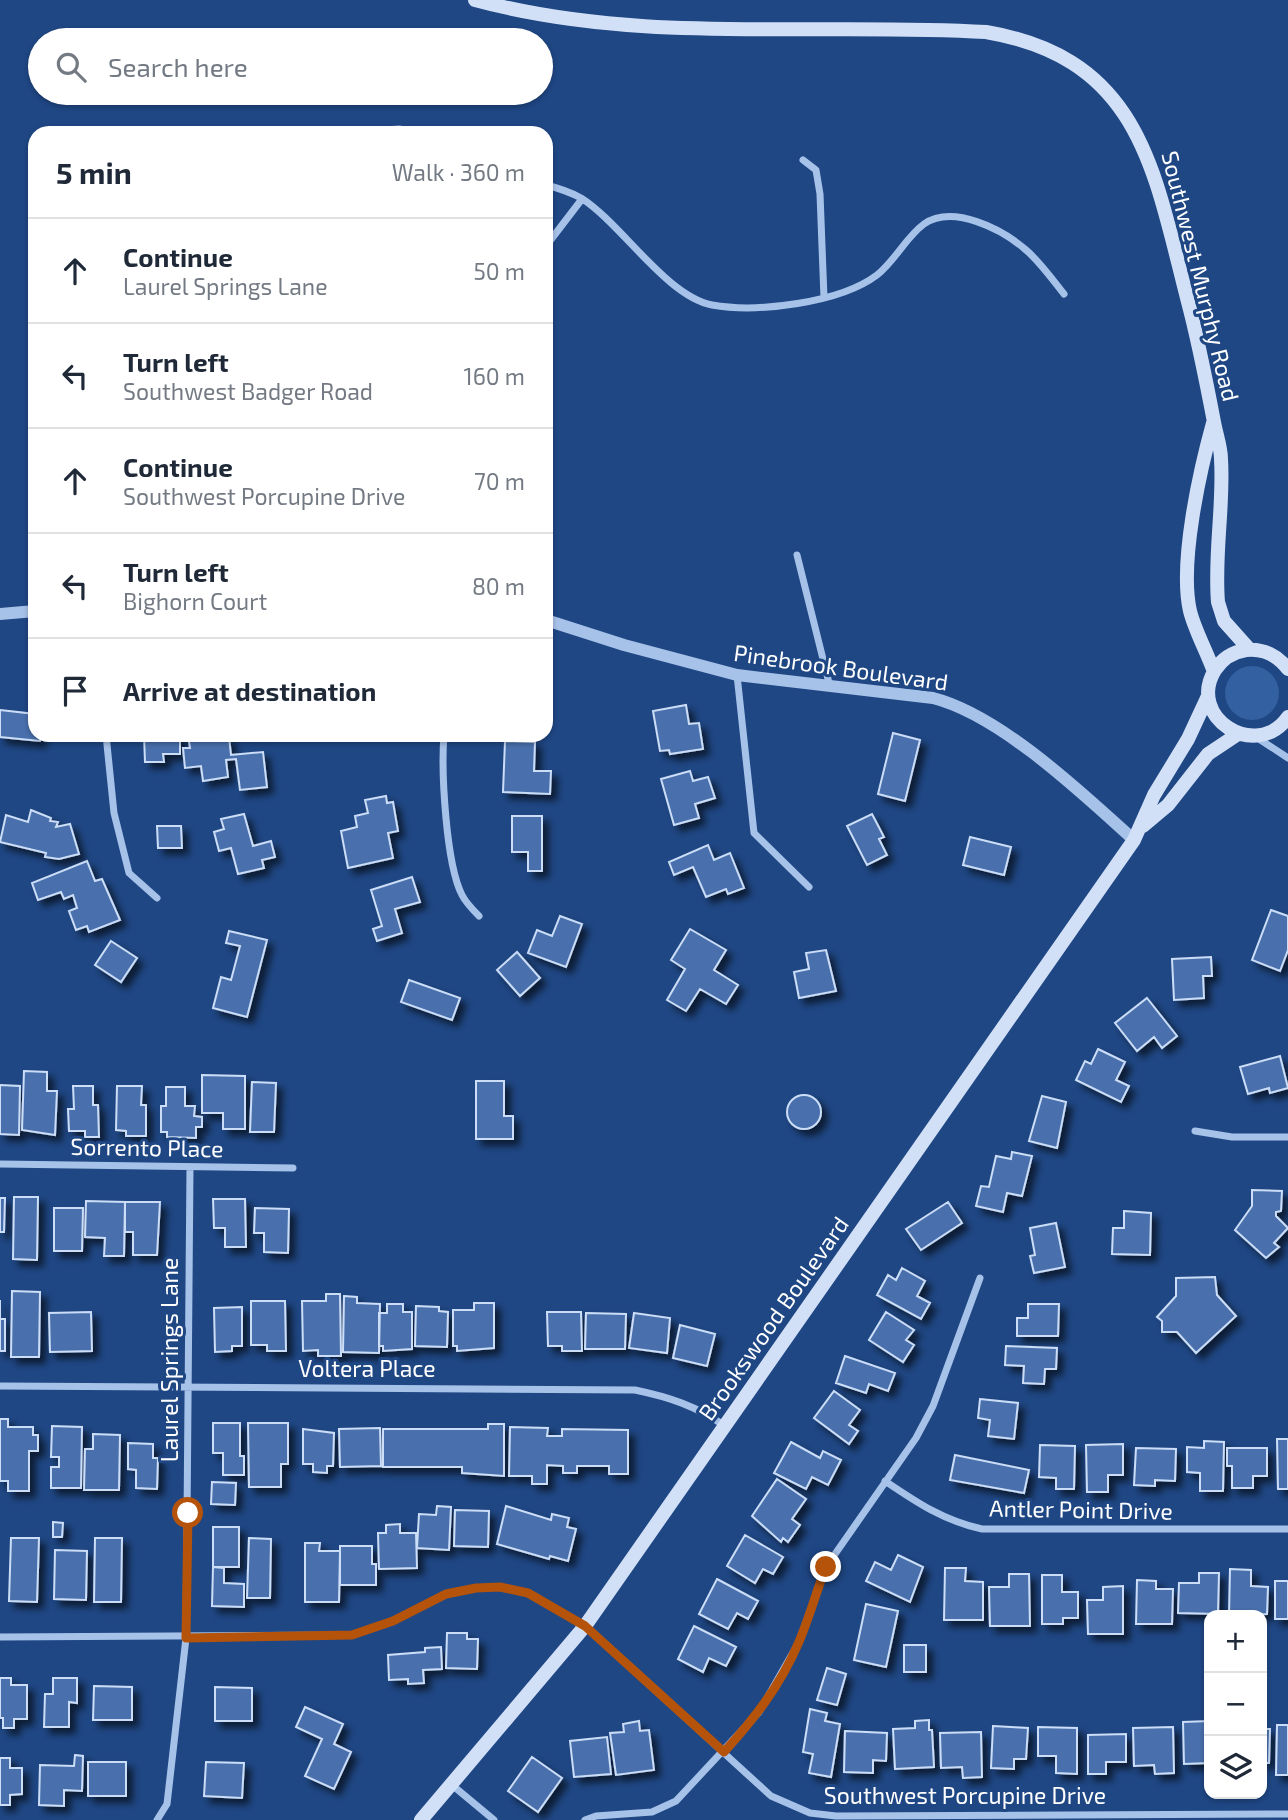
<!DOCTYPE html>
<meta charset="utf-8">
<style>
body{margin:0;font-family:"Exo 2",sans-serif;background:#f2f2f3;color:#1f2937}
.controls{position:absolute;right:21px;bottom:21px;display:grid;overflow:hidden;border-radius:14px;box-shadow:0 2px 5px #0004}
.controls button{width:63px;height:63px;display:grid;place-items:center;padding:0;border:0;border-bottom:2px solid #e0e1e3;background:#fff;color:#1f2937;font:35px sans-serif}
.stop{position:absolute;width:21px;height:21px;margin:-16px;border:5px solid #b45309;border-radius:50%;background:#fff}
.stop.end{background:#b45309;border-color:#fff;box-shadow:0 2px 7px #0008}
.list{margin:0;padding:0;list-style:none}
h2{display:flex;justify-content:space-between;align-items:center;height:91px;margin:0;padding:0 28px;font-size:30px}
h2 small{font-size:23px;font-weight:400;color:#747a83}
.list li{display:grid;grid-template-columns:46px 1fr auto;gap:21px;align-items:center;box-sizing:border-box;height:105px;padding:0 28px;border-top:2px solid #e0e1e3}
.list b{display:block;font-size:26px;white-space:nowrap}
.list p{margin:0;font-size:23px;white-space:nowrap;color:#747a83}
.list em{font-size:23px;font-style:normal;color:#747a83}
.icon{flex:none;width:38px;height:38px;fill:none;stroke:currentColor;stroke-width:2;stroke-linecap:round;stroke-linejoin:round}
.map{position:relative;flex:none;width:1288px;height:1820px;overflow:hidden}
.search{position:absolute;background:#fff;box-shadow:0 2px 5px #0004;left:28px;top:28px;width:525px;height:77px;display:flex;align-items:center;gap:18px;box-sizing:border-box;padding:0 24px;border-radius:38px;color:#747a83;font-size:26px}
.panel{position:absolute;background:#fff;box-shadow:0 2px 5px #0004;left:28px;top:126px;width:525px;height:616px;border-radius:21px}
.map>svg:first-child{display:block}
.green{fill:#3360a1}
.building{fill:#4870ac;stroke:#cbddf7;stroke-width:2;filter:url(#shadow)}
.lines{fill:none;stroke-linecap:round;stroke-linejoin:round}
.minor{stroke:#a7c2e9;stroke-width:7}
.tertiary{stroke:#a7c2e9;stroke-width:12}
.secondary{stroke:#d2e0f7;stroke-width:14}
.route{stroke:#b45309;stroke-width:9}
.labels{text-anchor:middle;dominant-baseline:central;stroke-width:6;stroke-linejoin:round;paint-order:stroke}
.street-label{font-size:23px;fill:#fff;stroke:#1f4784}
</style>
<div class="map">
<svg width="1288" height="1820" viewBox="0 0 1288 1820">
<defs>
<filter id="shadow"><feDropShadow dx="6" dy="6" stdDeviation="3.5" flood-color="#0009"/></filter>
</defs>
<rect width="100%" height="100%" fill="#1f4784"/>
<path class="green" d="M1225 693a27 27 0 1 1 54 0a27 27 0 1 1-54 0Z"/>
<path class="building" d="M686,705L689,724L699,723L703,749L670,754L669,750L660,751L653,711Z
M0,710L35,714V735H41L40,741L0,737Z
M893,733L920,740L905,801L878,794Z
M144,735H180V754H163L164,762H145Z
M188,735H203L204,740L229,737L231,755L263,752L267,787L240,790L236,759L226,760L228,777L203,781L201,766L185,768L183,748H190Z
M505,741L535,742L534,771H551L550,794L503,792Z
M690,771L693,781L708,777L715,798L695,804L699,818L674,825L661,779Z
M386,796L387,803L393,802L398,831L388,833L393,858L348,868L341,831L357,827L355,816L368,813L365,800Z
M31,810L51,818L50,821L58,822L56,827L70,824L79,854L59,859L45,857L46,853L0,842L6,815L28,822Z
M244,814L253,846L271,841L275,857L262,860L264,868L238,874L231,848L219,851L214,832L224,829L221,819Z
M872,814L884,837L879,839L887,855L867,865L847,826Z
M512,816H542V871H528V852H512Z
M157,826H181L182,848H158Z
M970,837L1011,847L1004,875L963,865Z
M708,845L714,860L730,853L744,888L728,894L726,889L706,897L693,867L674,875L669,862Z
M87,861L95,881L102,879L120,920L89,932L87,926L76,930L69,911L77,908L73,895L64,899L61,892L38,900L32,883Z
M412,877L420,902L395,909L402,933L377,941L373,929L382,926L371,890Z
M1271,910L1288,916V950L1280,971L1252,960Z
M560,916L582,924L566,967L528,953L537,930L552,936Z
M690,929L726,950L714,970L738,985L726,1004L700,989L686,1011L667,1000L685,969L671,960Z
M229,931L267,940L247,1017L213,1008L221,977L231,980L240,946L226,943Z
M111,941L137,958L121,982L95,965Z
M826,950L836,991L799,998L794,972L809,969L806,953Z
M517,952L540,978L520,996L497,970Z
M1211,957L1212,976H1203L1204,998L1174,1000L1172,959Z
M409,980L460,998L452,1020L401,1002Z
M1147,998L1177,1036L1162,1048L1154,1037L1137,1051L1115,1023Z
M1098,1049L1125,1062L1116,1080L1129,1086L1121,1102L1076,1080L1085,1061L1091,1064Z
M1280,1056L1288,1088L1270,1093L1269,1088L1248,1094L1240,1067Z
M24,1071L47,1072V1091H57L55,1135L22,1130Z
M202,1075L245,1076V1129H223V1113H202Z
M476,1081H504V1116H513V1139H476Z
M252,1082L276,1083L274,1132H250Z
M0,1085L20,1086L19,1135L0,1134Z
M73,1086H93V1105H98L99,1137H85V1131H69L68,1109H74Z
M117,1086H142L141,1105H146V1136H126V1131L116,1130Z
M166,1087H185V1106H195L194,1116L202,1117V1127H196V1138L167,1137V1132H161V1106H166Z
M787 1112a17 17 0 1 1 34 0a17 17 0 1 1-34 0Z
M1042,1096L1066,1102L1057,1148L1029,1141Z
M1012,1152L1032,1156L1022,1196L1007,1193L1003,1212L976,1206L981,1186L989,1187L996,1156L1011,1159Z
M1252,1190L1282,1191L1281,1211L1276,1212V1216L1288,1228L1274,1243L1279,1247L1266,1258L1235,1230L1252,1206Z
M14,1197H38L37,1260L13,1259Z
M0,1198H5L4,1232H0Z
M213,1199H245L246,1247H225V1228H214Z
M86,1201L125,1202L124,1256H104L105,1238L85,1237Z
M125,1202H160L157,1255H133V1232H125Z
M948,1202L962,1223L921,1250L906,1229Z
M54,1208H83L82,1251H54Z
M255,1208L289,1209L288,1253L264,1252V1233H254Z
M1124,1211L1151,1213L1150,1255L1112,1254L1113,1228H1124Z
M1056,1223L1065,1267L1034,1273L1030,1256L1035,1255L1030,1228Z
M902,1268L925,1281L917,1296L930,1303L921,1319L877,1295L888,1275L896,1280Z
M1215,1277L1217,1295L1236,1316L1196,1353L1177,1332H1162V1321L1157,1317L1176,1296V1278Z
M12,1291L40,1292L39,1357H11Z
M326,1294H340L341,1356H318V1350L303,1351L302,1301H326Z
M344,1296L357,1297V1303L380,1304L379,1353L343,1352Z
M0,1300V1319H5V1351H0Z
M251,1301H285L286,1351H267V1345H251Z
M474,1303H494V1348L457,1351V1346H453V1310H474Z
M387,1304H403V1312H412V1349L383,1351V1346H379V1313H387Z
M1028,1304H1059L1058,1336H1017V1318H1028Z
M416,1306L439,1307V1311L448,1312L447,1347L415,1346Z
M242,1307V1346H232V1351L215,1352L214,1308Z
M91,1312L92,1351L50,1352L49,1313Z
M547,1312H581L582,1351H562V1346H548Z
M886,1312L914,1330L906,1340L914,1345L903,1362L869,1340Z
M586,1313L626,1314L625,1349H585Z
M634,1313L670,1318L667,1353L629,1348Z
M680,1325L715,1334L707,1366L673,1358Z
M1006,1346L1057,1348L1056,1369H1045L1044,1384L1023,1383L1024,1366L1005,1365Z
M845,1356L895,1373L888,1391L869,1384L866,1393L836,1383Z
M834,1391L860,1410L849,1425L858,1431L849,1444L814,1418Z
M980,1399L1018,1403L1014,1439L988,1436L990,1420L978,1418Z
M0,1419H8V1427H33V1435H38V1451H29V1491H8V1481H0Z
M213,1423H240V1456H244V1475H223V1453H213Z
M248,1423H288V1464H281V1487H249Z
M488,1424H504V1476L462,1473V1467H383V1429H488Z
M52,1426L82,1427L81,1488H51V1467H59V1457H51Z
M510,1427L548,1428L547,1436H562V1429L628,1430V1474H609V1466H577V1473H563V1466L547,1465V1484H532V1476H509Z
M380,1428L381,1466L340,1467L339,1429Z
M303,1429L334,1433L333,1466H327V1473L313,1472V1464H303Z
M93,1434L120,1435L119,1490H84L85,1449H93Z
M1277,1439H1288V1489H1278Z
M1204,1441L1224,1442L1223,1491H1200V1473L1187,1472V1447L1204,1448Z
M791,1442L820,1458L823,1451L841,1460L828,1485L812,1477L806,1489L774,1473Z
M128,1443L153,1444V1458H158L157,1489L136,1488V1470L128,1469Z
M1123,1444V1475H1108V1492H1087L1086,1445Z
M1040,1445L1075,1446L1074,1489H1056V1478L1039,1477Z
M1136,1448L1176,1449L1175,1481L1155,1480V1486L1134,1485Z
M1227,1448H1267V1476H1253V1488H1232V1466H1227Z
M955,1455L1029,1470L1024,1493L950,1480Z
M777,1479L806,1499L792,1519L800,1525L788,1542L783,1538L781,1542L752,1516Z
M212,1482L236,1483L235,1505L211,1504Z
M437,1506L451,1507L449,1550L417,1548L419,1514L436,1515Z
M506,1506L551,1520L552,1514L569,1518L567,1527L576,1529L568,1561L550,1556L549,1559L497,1544Z
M455,1510L489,1511L488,1547L454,1546Z
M53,1522L63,1523L62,1537H53Z
M400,1524V1533H416L417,1568L379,1569L378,1533H386V1525Z
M213,1527H239V1567H213Z
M745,1535L783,1557L773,1574L763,1569L755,1583L727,1566Z
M11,1538H39L37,1602L9,1601Z
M95,1538H122L121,1602H94Z
M249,1538L271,1539L270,1598H247Z
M305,1543H320L319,1551H340L339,1602H305Z
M340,1546H372V1564H376V1585H340Z
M55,1550L87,1551L86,1600L54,1599Z
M898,1555L923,1567L910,1602L866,1581L875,1562L891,1570Z
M213,1567L224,1568V1583L244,1584V1607L212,1606Z
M945,1568H966L965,1581L983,1582V1620H944Z
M1230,1569L1251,1570V1586L1268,1587L1267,1614L1229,1615Z
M1199,1573H1219L1218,1614L1178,1613L1179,1583H1199Z
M1009,1574H1029L1030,1626H990L989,1587H1009Z
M1042,1575H1062V1592H1078V1618H1063V1624H1042Z
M717,1579L758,1601L748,1619L737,1613L728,1629L699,1614Z
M1137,1580L1156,1581V1589H1173L1172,1624H1136Z
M1275,1581H1288V1619H1275Z
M1123,1586V1634H1088L1087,1600H1103V1587Z
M866,1604L898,1611L886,1667L854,1660Z
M694,1626L736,1647L726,1666L709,1658L703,1672L678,1659Z
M447,1633H467V1639H478L477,1669L446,1668Z
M904,1645H926V1672H904Z
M441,1647L442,1669L423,1670L424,1683L408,1684V1679L389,1680L388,1655L425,1652V1648Z
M827,1668L846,1674L837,1705L817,1700Z
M0,1678H11V1685H27V1719H14V1728H3V1718H0Z
M53,1678H77V1703L69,1702V1727H44L45,1694H53Z
M94,1686L132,1687V1720H93Z
M215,1687L252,1688V1721H215Z
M305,1707L343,1724L334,1744L351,1752L334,1789L305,1776L322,1739L296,1727Z
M810,1709L827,1713L825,1721L840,1724L831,1777L809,1773L813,1754L803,1752Z
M929,1720V1730H932L934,1767L895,1769L893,1729L915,1728V1721Z
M639,1721L640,1731L649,1730L654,1770L616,1775L610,1733L624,1732L623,1724Z
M1209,1721V1763L1184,1764L1183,1722Z
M1277,1725H1288V1775H1276Z
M993,1726L1028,1728L1026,1759H1014V1769L991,1768Z
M1038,1727L1077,1728V1774L1056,1773V1756H1038Z
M1173,1727L1174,1773L1155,1774L1154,1765L1134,1766L1133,1728Z
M1262,1729H1270L1269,1763H1262Z
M845,1731L887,1733L886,1761L873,1760V1773L844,1772Z
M981,1732L982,1777L963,1778L962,1767L941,1768L940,1733Z
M1126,1734V1762H1106V1774H1088V1735Z
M607,1737L611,1774L574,1777L570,1741Z
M75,1755L83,1756L82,1791L64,1790V1806L39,1805L40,1765L74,1766Z
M532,1757L562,1778L538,1812L508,1791Z
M0,1758H10V1768H22V1794L10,1795V1805H0Z
M88,1762H126V1796H88Z
M206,1762L244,1763L242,1798L204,1796Z"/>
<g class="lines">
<path class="minor" d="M337,133L399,129L425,133
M803,160L816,170L820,194L824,298
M546,185C558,188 570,192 581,198C621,223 666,296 712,305C757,313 840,303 877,275C895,261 906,237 924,224C953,204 1002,229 1026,250C1040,262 1052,279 1064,294
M546,246L582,199
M797,555L830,687
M737,675L754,833L809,887
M106,735L114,813L129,873L157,898
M444,735C441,771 446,864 462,895C466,903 473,910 479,916
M1256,737L1288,758
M1195,1131L1232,1137H1288
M0,1164L293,1168
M0,1386L635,1390C669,1397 696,1406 725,1426
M885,1481C916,1502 944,1521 982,1529H1288
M0,1637L352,1635L393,1621L446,1594L476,1588L500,1587L528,1593L585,1626L771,1796L810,1813L836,1816L1288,1814
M452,1785L494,1820
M157,1820L167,1804L186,1638L190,1167
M585,1820L596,1816L652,1812L676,1801L759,1712L799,1642L826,1567L916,1438L933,1406L980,1278"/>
<path class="tertiary" d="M0,614L35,611
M546,620L624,645L737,675L933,698C1000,715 1082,793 1134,840"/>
<path class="secondary" d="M475,0C641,45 816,22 986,32C1140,58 1154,170 1187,298C1198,339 1206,380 1214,422C1216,434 1221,447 1221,459C1224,506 1214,554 1218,602L1224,621L1249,649
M1213,423C1200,470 1179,563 1190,611C1195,631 1207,652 1214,672
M1288,669C1278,656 1263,648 1246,650C1233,652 1222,659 1215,670C1186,717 1256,762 1288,717
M1143,826L1168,805L1208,754L1238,734
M421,1820L585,1626L1134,840L1154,795L1188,739L1208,696"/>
</g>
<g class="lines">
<path class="route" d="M188,1513L186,1638L352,1635L393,1621L446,1594L476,1588L500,1587L528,1593L585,1626L724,1752C754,1719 780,1686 798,1644C809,1619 816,1592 826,1567"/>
</g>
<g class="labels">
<g class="street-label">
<text transform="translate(1201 276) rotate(76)">Southwest Murphy Road</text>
<text transform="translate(841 667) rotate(8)">Pinebrook Boulevard</text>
<text transform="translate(147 1147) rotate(1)">Sorrento Place</text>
<text transform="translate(773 1318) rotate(-55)">Brookswood Boulevard</text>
<text transform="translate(169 1360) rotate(-90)">Laurel Springs Lane</text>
<text x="367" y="1368">Voltera Place</text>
<text transform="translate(1081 1509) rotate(1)">Antler Point Drive</text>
<text x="965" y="1795">Southwest Porcupine Drive</text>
</g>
</g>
</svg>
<div class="controls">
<button>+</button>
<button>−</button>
<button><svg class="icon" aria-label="layers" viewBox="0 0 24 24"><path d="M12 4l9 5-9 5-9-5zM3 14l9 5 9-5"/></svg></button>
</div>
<div class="stop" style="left:188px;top:1513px"></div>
<div class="stop end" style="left:826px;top:1567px"></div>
<div class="search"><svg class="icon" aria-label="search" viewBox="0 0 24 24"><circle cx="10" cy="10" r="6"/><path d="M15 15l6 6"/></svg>Search here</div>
<section class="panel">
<h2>5 min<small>Walk · 360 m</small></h2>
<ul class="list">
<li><svg class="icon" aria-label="ahead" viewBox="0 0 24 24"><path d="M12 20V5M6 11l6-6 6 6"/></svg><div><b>Continue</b><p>Laurel Springs Lane</p></div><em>50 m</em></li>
<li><svg class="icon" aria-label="left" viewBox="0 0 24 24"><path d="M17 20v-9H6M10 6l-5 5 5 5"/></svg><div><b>Turn left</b><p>Southwest Badger Road</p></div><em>160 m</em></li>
<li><svg class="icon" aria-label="ahead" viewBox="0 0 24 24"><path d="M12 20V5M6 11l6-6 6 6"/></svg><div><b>Continue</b><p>Southwest Porcupine Drive</p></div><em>70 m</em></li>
<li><svg class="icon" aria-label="left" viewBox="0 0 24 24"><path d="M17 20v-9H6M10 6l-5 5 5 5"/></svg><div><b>Turn left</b><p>Bighorn Court</p></div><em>80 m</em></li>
<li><svg class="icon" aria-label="arrive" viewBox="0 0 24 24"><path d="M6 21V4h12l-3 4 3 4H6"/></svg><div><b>Arrive at destination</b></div></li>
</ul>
</section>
</div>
